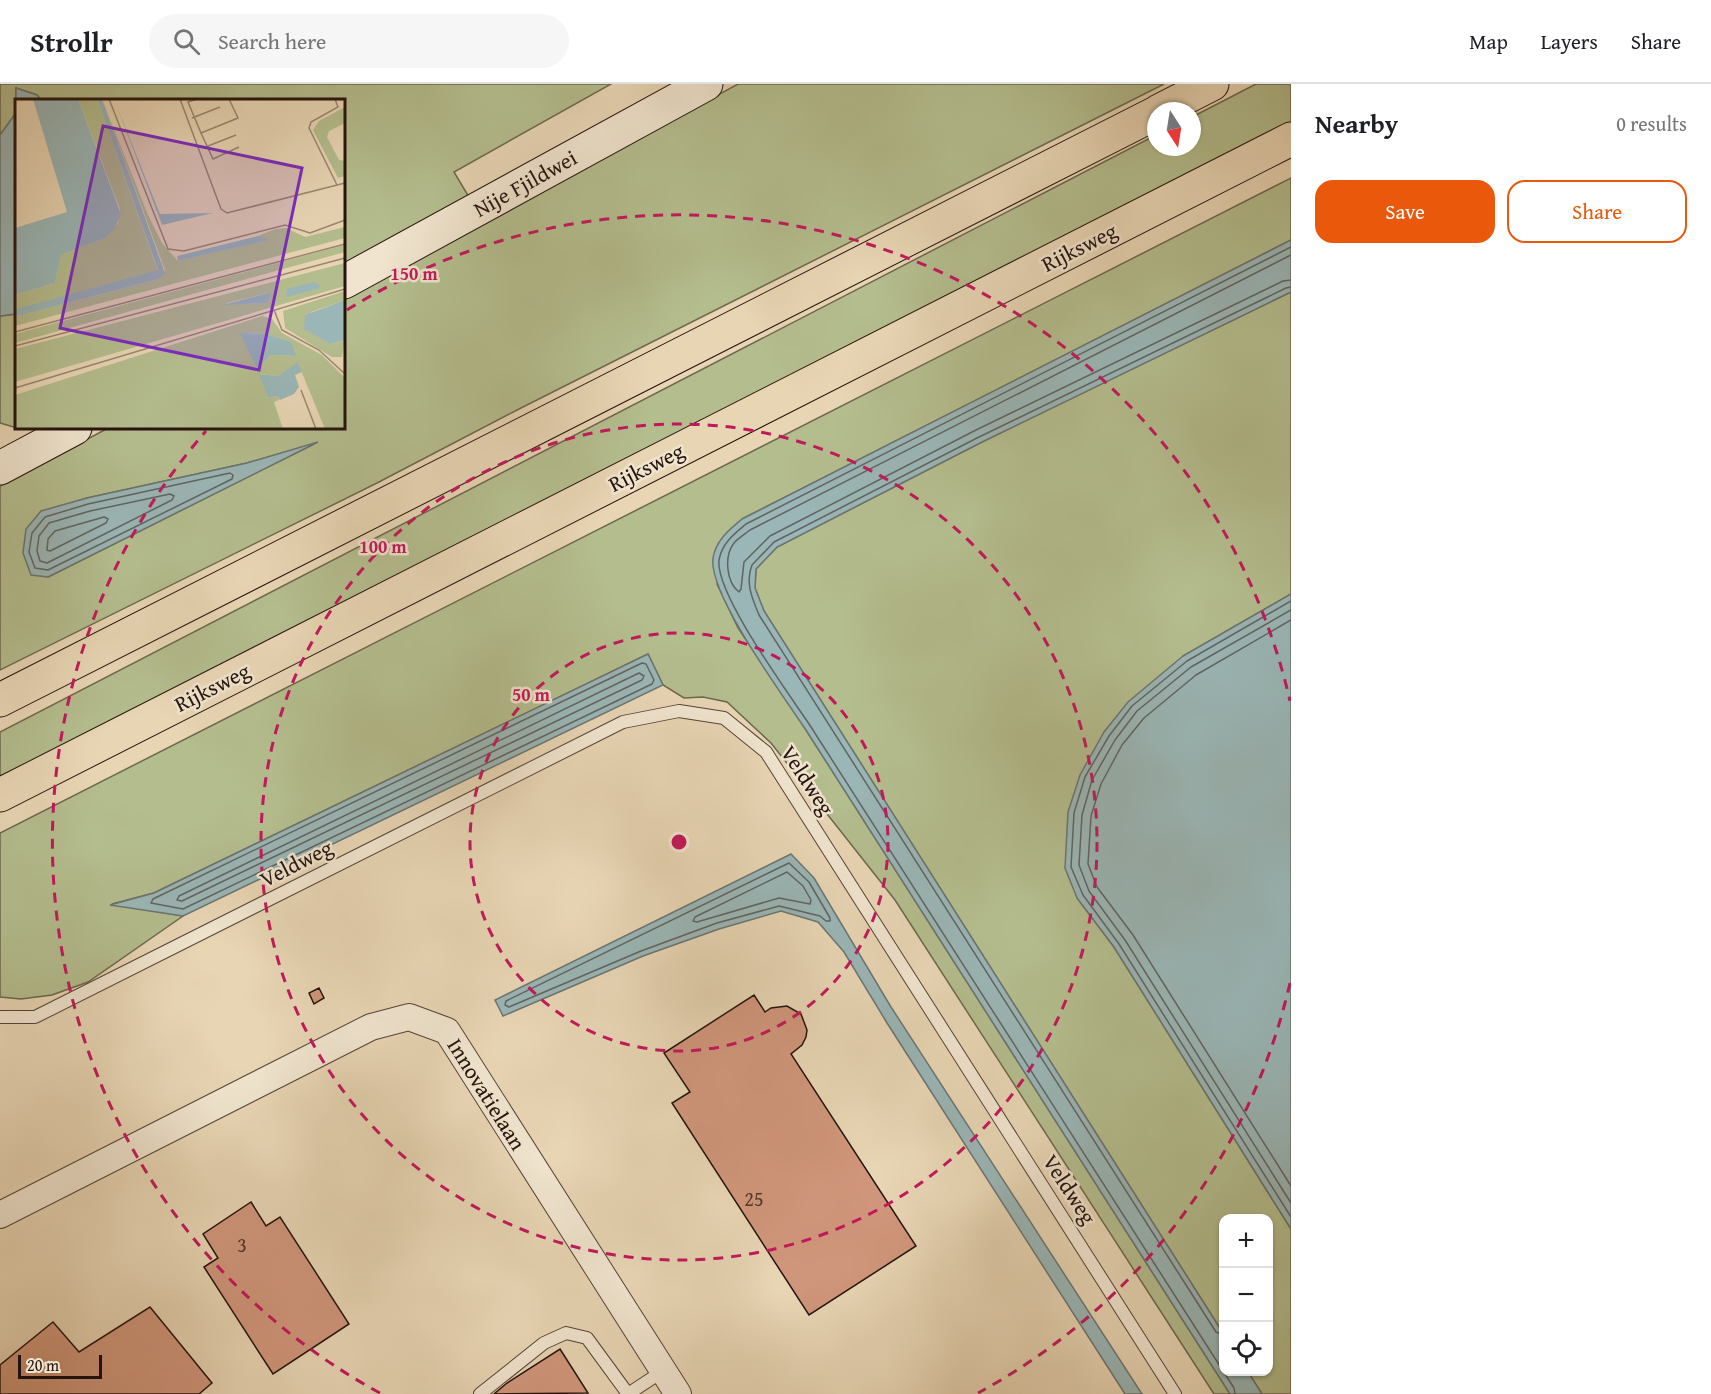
<!DOCTYPE html>
<meta charset="utf-8">
<style>
body{margin:0;font-family:"Gentium Book Plus",serif;background:#f6f6f6;color:#202124}
.controls{position:absolute;right:18px;bottom:18px;display:grid;overflow:hidden;border-radius:12px;box-shadow:0 2px 4px #0004}
.controls button{width:54px;height:54px;display:grid;place-items:center;padding:0;border:0;border-bottom:2px solid #e0e0e0;background:#fff;color:#202124;font:30px sans-serif}
.compass{position:absolute;left:1147px;top:18px;width:54px;height:54px;border-radius:50%;background:#fff;box-shadow:0 2px 4px #0004;rotate:168deg}
.scale{position:absolute;left:18px;bottom:15px;width:84px;box-sizing:border-box;padding-left:6px;border:3px solid #25130d;border-top:0;font-size:16px;line-height:21px;white-space:nowrap;color:#25130d;-webkit-text-stroke:4px #f0e4ce;paint-order:stroke}
.list{margin:0;padding:0;list-style:none}
h2{display:flex;justify-content:space-between;align-items:center;height:78px;margin:0;padding:0 24px;font-size:26px}
h2 small{font-size:20px;font-weight:400;color:#757577}
.actions{display:flex;gap:12px;padding:18px 24px}
.actions a{flex:1;padding:14px 0;border:2px solid #ea580c;border-radius:18px;text-align:center;font-size:21px;color:#ea580c}
.actions .main{background:#ea580c;color:#fff}
.icon{flex:none;width:33px;height:33px;fill:none;stroke:currentColor;stroke-width:2;stroke-linecap:round;stroke-linejoin:round}
.map{position:relative;flex:none;width:1291px;height:1310px;overflow:hidden}
header{display:flex;align-items:center;gap:36px;box-sizing:border-box;height:84px;padding:0 30px;background:#fff;border-bottom:2px solid #e0e0e0}
header strong{font-size:28px}
nav{display:flex;gap:33px;margin-inline-start:auto;font-size:21px}
.search{width:420px;height:54px;background:#f6f6f6;display:flex;align-items:center;gap:15px;box-sizing:border-box;padding:0 21px;border-radius:33px;color:#757577;font-size:22px}
main{display:flex}
aside{flex:1;background:#fff}
.map>svg:first-child{display:block}
.green{fill:#b4bd8e;stroke:#6c684e;stroke-width:1.5;fill-rule:evenodd}
.water{fill:#9ab6b6;stroke:#6b7572;stroke-width:1.5}
.lines{fill:none;stroke-linecap:round;stroke-linejoin:round}
.shore{stroke:#606462;stroke-width:1.5}
.building{fill:#d0967b;stroke:#25130d;stroke-width:1.5}
.lane-casing{stroke:#564437;stroke-width:14}
.street-casing{stroke:#564437;stroke-width:28}
.secondary-casing{stroke:#25130d;stroke-width:35}
.highway-casing{stroke:#25130d;stroke-width:35}
.lane{stroke:#f0e4ce;stroke-width:12}
.street{stroke:#f0e4ce;stroke-width:26}
.secondary{stroke:#f0e4ce;stroke-width:33}
.highway{stroke:#e8d5b4;stroke-width:33}
.ring{fill:none;stroke:#c2185b;stroke-width:3;stroke-dasharray:10 8}
.labels{text-anchor:middle;dominant-baseline:central;stroke-width:5;stroke-linejoin:round;paint-order:stroke}
.number-label{font-size:20px;fill:#503428}
.street-label{font-size:22px;fill:#25130d;stroke:#f0e4ce}
.inset-road{fill:none;stroke:#9a8771;stroke-width:1.5}
.view{fill:#7b2cbf;fill-opacity:0.15;stroke:#7b2cbf;stroke-width:3}
.inset-edge{fill:none;stroke:#25130d;stroke-width:3}
.centre{fill:#c2185b;stroke:#f0e4ce;stroke-width:3}
.ring-label{font-size:18px;text-anchor:middle;font-weight:bold;fill:#c2185b;stroke:#f0e4ce;stroke-width:5;stroke-linejoin:round;paint-order:stroke}
</style>
<header>
<strong>Strollr</strong>
<div class="search"><svg class="icon" aria-label="search" viewBox="0 0 24 24"><circle cx="10" cy="10" r="6"/><path d="M15 15l6 6"/></svg>Search here</div>
<nav><a>Map</a><a>Layers</a><a>Share</a></nav>
</header>
<main>
<div class="map">
<svg width="1291" height="1310" viewBox="0 0 1291 1310">
<rect width="100%" height="100%" fill="#e8d5b4"/>
<filter id="stains"><feTurbulence type="fractalNoise" baseFrequency=".00333" numOctaves="4"/><feColorMatrix values="0 0 0 0 .2 0 0 0 0 .09 0 0 0 0 .02 0 0 0 .5 -.17"/></filter>
<radialGradient id="worn" r=".72"><stop offset=".6" stop-color="#630" stop-opacity="0"/><stop offset="1" stop-color="#630" stop-opacity=".3"/></radialGradient>
<path class="green" d="M0,0H611L454,88L469,113L344,182V16H41L37,11L16,4V29L0,51Z
M738,0H1164L519,325L377,399L0,586V402L108,344H344V215ZM314,360L48,493L41,428L87,414L247,379Z
M1256,0H1291V43L0,700V648L1156,51V63H1192V33Z
M1291,94V156L742,435L717,500L738,544L806,646L1230,1310H1214L895,816L771,659L727,618L703,613L684,614L663,601L648,570L154,809L112,820L183,832L88,898L52,911L21,915L0,913V749Z
M1291,208V510L1183,572L1077,814L1114,863L1291,1145V1310H1262L1248,1288H1268V1134H1224L1223,1249L764,527L755,504L756,485L777,463L982,358Z
M16,230V344H33H17L0,339V232Z"/>
<path class="water" d="M16,4L37,11L41,16H16V230L0,232V51L16,29Z
M1291,156V208L982,358L777,463L756,485L755,504L764,527L1223,1249L1224,1288H1248L1262,1310H1230L806,646C784,613 708,510 713,474C716,456 729,446 742,435Z
M318,358L48,493L31,491L23,469L26,445L41,427L87,414L247,379Z
M1291,510V1145L1114,863L1077,814L1065,784L1068,728L1080,691L1104,648L1128,618L1183,572Z
M648,570L663,601L183,832L110,821L154,809Z
M791,770L814,794L891,923L1142,1310H1125L887,939L844,868L818,838L781,827L719,845L643,872L503,932L495,916Z"/>
<g class="lines">
<path class="shore" d="M1291,171L750,446C745,450 738,454 734,459C724,472 726,498 739,508L741,505L744,478L770,452L976,346L1283,197L1291,196
M230,389L233,391L232,395L48,486L35,484L29,468L32,449L45,433L88,420Z
M170,410L174,412L172,416L47,479L40,477L37,467L39,452L49,439L90,427Z
M104,433L108,435L106,439L50,467L47,466L48,455L55,447Z
M1291,517L1187,577L1132,622L1109,652L1085,693L1074,729L1071,783L1083,811L1119,860L1291,1133
M1291,526L1191,583L1137,627L1115,656L1092,696L1082,731L1079,781L1089,807L1125,856L1291,1119
M1291,536L1196,591L1144,634L1122,661L1101,700L1091,732L1088,780L1097,803L1133,851L1291,1102
M642,579L646,580L654,596L652,600L183,825L151,819L153,815Z
M639,589L644,592L642,596L182,817L177,816L179,812Z
M789,779L809,798L830,834V837H826L820,832L779,822L717,839L641,867L509,923L505,921L506,917Z
M787,788L803,802L811,816L810,820L779,814L697,838L693,837L695,833Z
M1224,1251L1216,1248L759,531C752,514 745,498 752,481L774,458L979,353L1286,204L1291,203
M1235,1310L1234,1304L811,643C790,611 715,510 719,476C722,459 734,450 746,440L1291,163"/>
</g>
<path class="building" d="M319,904L324,914L314,920L309,909Z
M754,911L765,928L771,924L787,922L801,930L807,946L806,953L802,961L791,970L916,1162L809,1231L672,1019L690,1008L664,969Z
M251,1118L266,1142L280,1133L349,1240L273,1290L204,1183L218,1174L203,1150Z
M150,1223L212,1299L199,1310H0V1281L53,1238L79,1268Z
M560,1265L588,1309L494,1310L507,1299Z"/>
<g class="lines">
<defs>
<path id="lane" d="M0,933H35L623,638L679,627L724,634L766,668L1175,1310
M480,1310L544,1259L566,1249L587,1254L628,1310
M628,1310L663,1287"/>
<path id="street" d="M0,1131L371,943L409,933L447,947L678,1310"/>
<path id="secondary" d="M344,198L706,0
M0,384L75,344"/>
<path id="highway" d="M1159,27L1212,0
M0,616L1156,29
M0,711L1291,55"/>
</defs>
<use href="#lane" class="lane-casing"/>
<use href="#street" class="street-casing"/>
<use href="#secondary" class="secondary-casing"/>
<use href="#highway" class="highway-casing"/>
<use href="#lane" class="lane"/>
<use href="#street" class="street"/>
<use href="#secondary" class="secondary"/>
<use href="#highway" class="highway"/>
</g>
<g class="ring">
<circle cx="679" cy="758" r="209"/>
<circle cx="679" cy="758" r="418"/>
<path d="M1290 899A627 627 0 0 1 978 1309M380 1309A627 627 0 0 1 206 347M347 226A627 627 0 0 1 1290 617"/>
</g>
<g class="labels">
<g class="number-label">
<text x="754" y="1114">25</text>
<text x="242" y="1160">3</text>
</g>
<g class="street-label">
<text transform="translate(525 99) rotate(-29)">Nije Fjildwei</text>
<text transform="translate(1079 163) rotate(-27)">Rijksweg</text>
<text transform="translate(646 383) rotate(-27)">Rijksweg</text>
<text transform="translate(212 603) rotate(-27)">Rijksweg</text>
<text transform="translate(808 696) rotate(57)">Veldweg</text>
<text transform="translate(296 779) rotate(-27)">Veldweg</text>
<text transform="translate(487 1010) rotate(58)">Innovatielaan</text>
<text transform="translate(1070 1105) rotate(57)">Veldweg</text>
</g>
</g>
<g transform="translate(15 15)">
<rect width="330" height="330" fill="#e8d5b4"/>
<path d="M63,0H82L143,172L0,210V196L40,184L46,156L90,139L103,124L105,110ZM87,0L133,116L147,144L163,162L252,141L243,137L260,130L271,129L290,138L330,128V139L0,227V218L144,180L150,171ZM330,8V24L314,32L312,38L324,61L330,62V77L323,79L298,31L304,22ZM330,146V153L0,244V235ZM330,164V187L0,283V250ZM253,194L252,204L211,205L212,204ZM330,192V201L296,213L315,245L330,241L327,258H317L270,229L268,212ZM247,217L257,220L267,234L307,256L330,279V330H310L283,264L263,277L245,275L253,299L262,297L264,301L259,303L268,330H0V296ZM226,234L252,235L275,243L280,257L256,256L242,270Z" fill="#b4bd8e" fill-rule="evenodd"/>
<path d="M18,0H63L106,115L100,129L90,139L46,156L40,184L0,196V129L52,113ZM82,0H87L150,174L144,180L0,218V210L143,171ZM99,0L145,115L198,114L147,126ZM243,137L254,141L163,162L162,157ZM299,183L305,186L302,190L271,198L272,190ZM256,195L252,204L207,206L253,194ZM330,201V241L315,245L289,230L290,216ZM225,234L252,235L276,243L281,257L256,256L242,270ZM283,263L287,273L280,276L284,288L279,295L265,301L262,297L253,299L244,275L263,277Z" fill="#9ab6b6"/>
<path class="inset-road" d="M94,0L153,150L169,152L270,126L295,134L330,121M165,0L206,110L212,114L330,84M182,0L173,3L186,34L223,19L214,0M320,0L323,8L296,23L294,29L322,86M177,19L205,8M186,34L198,60L224,48M188,49L221,36M259,211L267,231L304,251L330,275M0,233L330,145M0,247L330,159M0,289L330,190M286,291L301,330"/>
<path class="view" d="M88,27L287,69L244,271L45,229Z"/>
<rect width="330" height="330" class="inset-edge"/>
</g>
<circle cx="679" cy="758" r="9" class="centre"/>
<g class="ring-label">
<text x="414" y="196">150 m</text>
<text x="383" y="469">100 m</text>
<text x="531" y="617">50 m</text>
</g>
<rect width="100%" height="100%" filter="url(#stains)"/>
<rect width="100%" height="100%" fill="url(#worn)"/>
</svg>
<div class="controls">
<button>+</button>
<button>−</button>
<button><svg class="icon" aria-label="locate" viewBox="0 0 24 24"><circle cx="12" cy="12" r="6"/><path d="M12 2v4M12 18v4M2 12h4M18 12h4"/></svg></button>
</div>
<svg class="compass" viewBox="-18 -18 36 36"><path d="M0-13l5 13h-10z" fill="#e53935"/><path d="M0 13l5-13h-10z" fill="#757577"/></svg>
<div class="scale">20 m</div>
</div>
<aside>
<h2>Nearby<small>0 results</small></h2>
<ul class="list">
</ul>
<div class="actions"><a class="main">Save</a><a>Share</a></div>
</aside>
</main>
